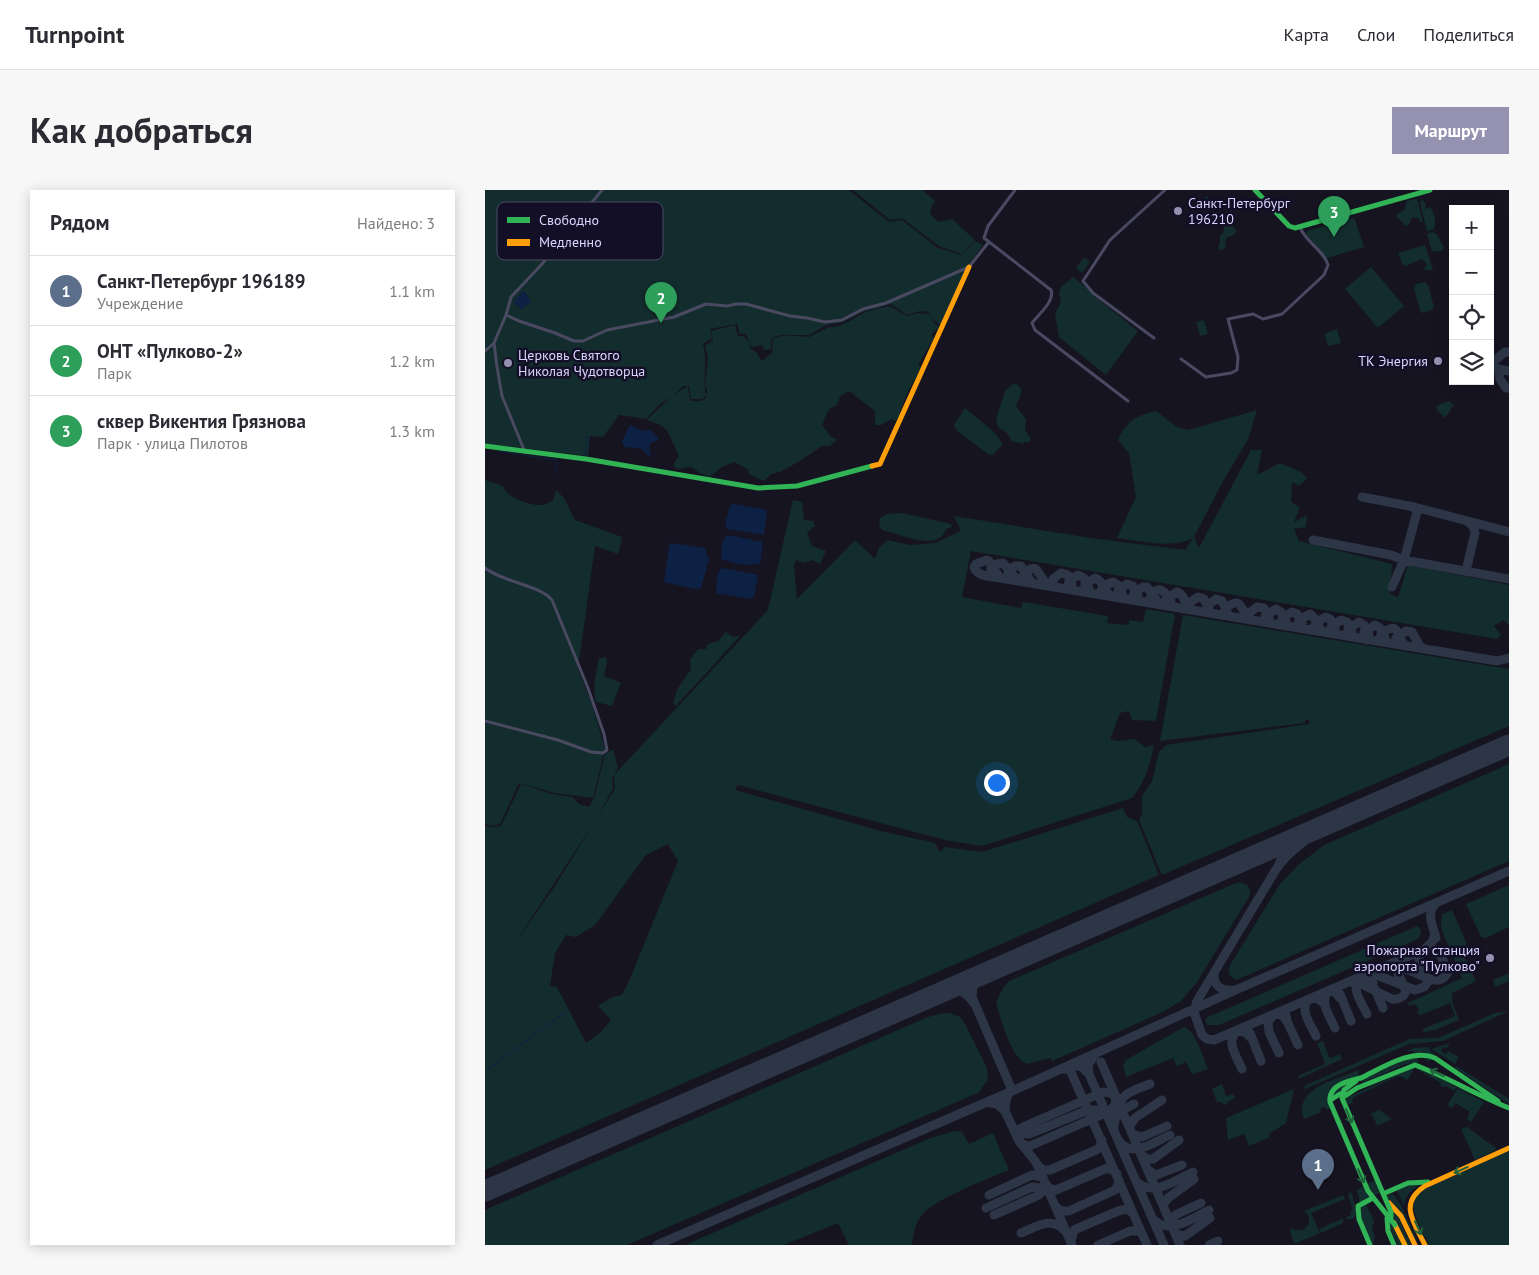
<!DOCTYPE html>
<html lang="ru">
<meta charset="utf-8">
<style>
body{margin:0;font-family:"PT Sans",sans-serif;background:#f7f7f7;color:#2b2b33}
.controls{position:absolute;right:15px;top:15px;display:grid;overflow:hidden;border-radius:0px;box-shadow:0 2px 12px #0003}
.controls button{width:45px;height:45px;display:grid;place-items:center;padding:0;border:0;border-bottom:1px solid #e1e1e2;background:#fff;color:#2b2b33;font:25px sans-serif}
.you{position:absolute;left:511px;top:592px;width:18px;height:18px;margin:-12px;border:4px solid #fff;border-radius:50%;background:#1a73e8;box-shadow:0 0 0 8px #1a73e833}
.badge{display:grid;place-items:center;width:32px;height:32px;border-radius:50%;background:#9591b1;color:#fff;font-size:16px;font-weight:700}
.pin{position:absolute;translate:-50% -41px;filter:drop-shadow(0 1px 2px #0008)}
.pin::after{content:'';position:absolute;top:26px;width:18px;height:15px;background:inherit;clip-path:polygon(0 0,100% 0,50% 100%)}
.list{margin:0;padding:0;list-style:none}
h2{display:flex;justify-content:space-between;align-items:center;height:65px;margin:0;padding:0 20px;font-size:21px}
h2 small{font-size:16px;font-weight:400;color:#7c7c81}
.list li{display:grid;grid-template-columns:32px 1fr auto;gap:15px;align-items:center;box-sizing:border-box;height:70px;padding:0 20px;border-top:1px solid #e1e1e2}
.list b{display:block;font-size:19px;white-space:nowrap}
.list p{margin:0;font-size:16px;white-space:nowrap;color:#7c7c81}
.list em{font-size:16px;font-style:normal;color:#7c7c81}
.icon{flex:none;width:28px;height:28px;fill:none;stroke:currentColor;stroke-width:2;stroke-linecap:round;stroke-linejoin:round}
.map{position:relative;flex:none;width:1024px;height:1055px;overflow:hidden;border-radius:0px}
header{display:flex;align-items:center;gap:30px;box-sizing:border-box;height:70px;padding:0 25px;background:#fff;border-bottom:1px solid #e1e1e2}
header strong{font-size:24px}
nav{display:flex;gap:28px;margin-inline-start:auto;font-size:18px}
.intro{display:flex;align-items:center;justify-content:space-between;box-sizing:border-box;height:120px;padding:0 30px}
h1{margin:0;font-size:35px}
.button{padding:12px 22px;border-radius:0px;background:#9591b1;color:#fff;font-size:18px;font-weight:700}
main{display:flex;gap:30px;padding:0 30px}
aside{flex:1;background:#fff;border-radius:0px;box-shadow:0 2px 12px #0003}
.map>svg:first-child{display:block}
.green{fill:#132c2d;fill-rule:evenodd}
.water{fill:#0d2144}
.lines{fill:none;stroke-linecap:round;stroke-linejoin:round}
.stream{stroke:#0d2144;stroke-width:1}
.taxiway{stroke:#2c3646;stroke-width:9}
.runway{stroke:#2c3646;stroke-width:21}
.street{stroke:#4a4962;stroke-width:3}
.fast{stroke:#30b455;stroke-width:5}
.slow{stroke:#ff9f0a;stroke-width:5}
.fast-bridge{stroke:#30b455;stroke-width:5}
.oneway{stroke:#22623e}
.poi-dot{fill:#9591b1;stroke:#130f26;stroke-width:2}
.labels{text-anchor:middle;dominant-baseline:central;stroke-width:5;stroke-linejoin:round;paint-order:stroke}
.poi-label{font-size:14px;fill:#d9d4ff;stroke:#130f26;text-anchor:start}
.key{fill:#130f26;stroke:#4e4a67;stroke-width:1}
.key-label{font-size:14px;fill:#d9d4ff}
</style>
<header>
<strong>Turnpoint</strong>
<nav><a>Карта</a><a>Слои</a><a>Поделиться</a></nav>
</header>
<div class="intro"><h1>Как добраться</h1><a class="button">Маршрут</a></div>
<main>
<aside>
<h2>Рядом<small>Найдено: 3</small></h2>
<ul class="list">
<li><span class="badge" style="background:#5c6f8a">1</span><div><b>Санкт-Петербург 196189</b><p>Учреждение</p></div><em>1.1 km</em></li>
<li><span class="badge" style="background:#2e9e5b">2</span><div><b>ОНТ «Пулково-2»</b><p>Парк</p></div><em>1.2 km</em></li>
<li><span class="badge" style="background:#2e9e5b">3</span><div><b>сквер Викентия Грязнова</b><p>Парк · улица Пилотов</p></div><em>1.3 km</em></li>
</ul>
</aside>
<div class="map">
<svg width="1024" height="1055" viewBox="0 0 1024 1055">
<rect width="100%" height="100%" fill="#161421"/>
<path class="green" d="M0,0H364L404,32L417,30L453,58L476,65L490,51L498,55L480,81L455,135L446,128L444,122L435,121L422,125L406,114L378,122L358,132L341,135L324,145H295L288,148L286,151V159L279,160L277,155L266,157L261,144H255L252,134L225,139L227,148L218,154C223,173 217,187 221,205L217,209H206L204,196H198L187,207L175,214L161,229L134,225L118,247L105,246L103,266L1,254L0,257Z
M368,0H437L449,10L450,13L447,15L445,24L454,32L467,29L490,50L476,64L454,56L417,28L405,30Z
M722,6L729,14L723,21L715,13Z
M932,9L938,32H935L934,29L927,27L924,35L920,36L917,31L913,29L911,25L919,20L922,11Z
M938,10L941,14L940,19L945,17C950,24 952,33 948,40L942,41L935,13V11Z
M869,27L879,57L842,68L821,45L822,41Z
M745,35L751,39C752,44 747,46 742,47L740,52L741,58L735,60L733,57L735,52V46L738,43L739,37Z
M947,42L952,44L959,58C957,61 951,63 947,61L942,44Z
M940,55L948,80H940L939,78L942,74L937,69L921,76L917,74L913,63Z
M599,67L605,72L597,83L591,78Z
M886,77L919,116L893,138L860,99Z
M588,87L601,97L609,106L653,141L621,185L574,147L570,124L576,112L574,103L576,97Z
M940,92L943,95L949,117L947,120L937,123L935,121L929,98L931,94Z
M405,116L422,126L433,123L444,124L449,133L454,137L446,145L449,148L433,175L437,177L422,203L414,226L410,231L407,229L396,235H390V221L364,201L355,206L352,215L344,219L337,235L345,246L352,250L345,256H337L315,271L295,282L286,284L279,291L266,285L263,282L264,280L249,272L237,277L225,287L215,283L206,277L192,279L188,275L194,266L182,240L175,235L162,230C170,222 193,199 203,197L205,210C210,212 217,212 221,208L222,199L220,196L223,166L220,156L228,150L226,141L250,135L253,146H259L264,152L265,158L272,163L277,171L287,163C288,159 286,154 288,150C293,143 316,147 324,147C330,143 337,142 343,137C355,139 367,129 377,124C385,120 396,118 405,116Z
M719,130L723,144L715,146L711,132Z
M852,139L856,153L843,156L840,145L841,143Z
M529,193L534,196L537,201L531,216L541,229L540,240L546,249L543,253L539,251L538,254L527,251L522,243L513,237L511,229L520,201Z
M964,211L969,215L960,228L952,220L951,216Z
M480,218L509,242L518,254L508,265L503,264L472,241L469,235Z
M772,220L763,249L736,295L709,347L714,358L766,260H777L772,285L795,273L816,282L822,288L814,296L807,292L806,312L815,317L809,332L822,325L821,337L809,339L814,351L907,374L905,404L913,407L923,375L1024,395V435L1018,430L1009,436L1016,445L1012,449L486,361L477,407L536,418L538,412L623,426L622,433L644,435V430L658,432L661,419L690,424L671,531L647,530L644,521L635,523L625,549L632,551L650,549L660,557L669,555C665,575 660,592 647,608L497,656L460,650L253,595L250,600L396,641L450,653L455,662L460,657L497,662L638,618L642,627L652,631L674,685L0,980V636L6,637L16,636L36,594L67,604L88,607L94,614L104,617L109,608L120,564L128,559L133,578L127,588L128,599L112,627L130,599L129,585L282,421L284,415L308,310L317,312L319,330L328,331L330,336L322,343L327,356L341,361L335,374L328,370L320,373L311,370L309,376L312,409L370,350L390,369L394,358L402,350L425,355L450,353L476,341L469,326L606,348L700,360L708,348C688,359 654,351 632,348L651,307L644,263L633,250C642,230 651,226 671,221L692,237L703,240ZM110,631L70,696L28,756ZM183,654L193,671L144,791L137,805L127,807L113,816L126,830L116,842L101,853L72,797L65,796L70,763L81,745L91,747L110,735L161,665Z
M0,290L18,296C20,307 46,316 57,315C60,315 64,312 68,311L71,300L79,308L90,330L137,347L133,364L110,356L93,479L108,517L120,559L108,608L69,603L34,593L15,634L7,636L0,634Z
M417,323L466,334L467,337L461,339C453,363 416,344 397,340L394,335L395,328L402,324Z
M698,425L1024,479V536L677,685L654,630L657,624V606L667,591L674,562L681,555L824,534V530H820V533L675,551Z
M241,442L248,447L256,445L191,516L188,513L193,498L206,479L205,470L213,459H221L223,454L233,451Z
M121,467L122,473L119,486L136,493L127,516L111,512C107,497 111,483 114,468Z
M1024,574V671L756,788L751,790C744,786 742,783 745,775L795,694L813,675L839,655Z
M751,693C760,691 768,697 764,707L712,792L696,811L678,822L567,871L566,868L542,874C526,869 515,827 511,812L518,798L524,791Z
M1024,695V737L1001,748L996,747L981,714Z
M967,720L982,754L980,756L966,761C961,749 952,737 958,724Z
M932,736L935,738L936,742L933,749L734,835H722L720,830L723,827Z
M980,761L981,764L979,765L991,791L967,803V812L974,830L950,840L939,842L937,840L940,838L970,826L965,813L935,825L932,822L934,820L931,815L929,814L924,816L923,813L977,788L968,766Z
M1024,783V791L1010,797L1008,790Z
M1024,821L958,851L924,854L820,899L819,896L913,854L925,849L953,848L1010,823Z
M464,823L475,827L479,832L502,878L503,890L496,899L495,902L142,1055H0V1020L443,827L454,824Z
M699,837C710,840 718,867 723,878L721,880L707,884L701,872L692,876L688,868L641,887L638,876L641,870Z
M838,851L844,867L846,868L855,864L857,869L814,889L813,886L840,874L832,853Z
M965,853L962,858L958,857L956,861L961,864L963,861L974,867L970,874L946,859Z
M944,857L945,861L949,863L945,871H943L928,861H921L929,858Z
M926,867H931L934,873L921,874L877,893L878,889Z
M971,876L1024,909V914L970,878Z
M930,877L972,897L969,901L961,896L959,897L955,895L956,893L930,878L922,890L915,886L911,887L869,907L867,910L868,913L863,915L861,910L863,907Z
M874,880L872,894L850,905L845,918L842,920L840,917L835,919L836,922L819,929C807,898 853,889 874,880Z
M737,894L741,906L748,904L750,908L742,912L743,914L739,915L736,912H732L727,899Z
M973,898L999,912L986,932L982,929L985,922L971,913L967,918L962,915Z
M809,899L801,933L784,944L785,947L764,956L759,944L743,950L741,928Z
M894,920L907,929L890,937L892,935L887,925L885,924Z
M982,937L1011,958V960L990,970L976,939Z
M469,941L477,942L484,954L508,943L524,980C505,988 447,1010 436,1026C430,1034 428,1046 427,1055H364L353,1033L299,1055H200L443,949Z
M1024,960V1055H944C939,1045 924,1019 929,1008C931,1005 935,1002 938,1000Z
M890,990L895,1003L888,1006L882,994Z
M924,995H934C926,1000 920,1006 919,1016L912,1000Z
M878,996L884,1007L875,1013L872,1000Z
M866,1001L872,1022L870,1027L864,1030L861,1028L858,1029V1033L836,1043L834,1039L866,1025L865,1021L868,1019L863,1005Z
M908,1004L916,1015L934,1055L925,1041L918,1024L901,1006Z
M856,1006H859L860,1009L826,1023L835,1043L812,1053H809L805,1042L806,1038L810,1040H818L824,1034V1026L819,1021Z
M881,1014L889,1031L887,1039L890,1046L888,1055L876,1029V1017Z
M905,1015C916,1028 918,1041 927,1055H913L903,1033Z"/>
<path class="water" d="M38,101L41,103L46,112L36,119L28,112Z
M145,235L157,241L165,240L173,248L172,252L169,251L165,254L164,259L166,264L164,267L157,259L139,257L137,251Z
M249,314L282,320L279,345L241,339V330L245,315Z
M240,346H249L277,352V361L275,373C266,377 245,373 236,369L237,354Z
M186,353L219,358L221,360L222,366L224,369L216,398L210,399L179,392L184,356Z
M238,378L273,385L269,406L266,409L231,403L232,387L235,379Z"/>
<g class="lines">
<path class="stream" d="M12,260L33,264
M37,265L72,270L71,284
M100,266L103,247H101
M1,881L80,822"/>
<path class="taxiway" d="M1024,162H1020L1009,171V175L1013,179L1024,181
M1019,180L1014,183L1015,189L1021,198H1024
M877,307L929,317
M828,350L906,365L919,370L1024,389
M502,370L504,371L515,388C506,386 492,387 489,377L491,374Z
M981,381L990,343L988,336L983,332
M506,382V378L512,374L518,373L533,391
M523,385V381L530,376H536L547,393
M538,386C539,381 546,377 551,379L562,395
M515,388L1012,471L1024,468
M571,397L568,394V389L576,383L583,385L587,394
M907,397L919,370L932,322L929,317L1024,342
M587,399L583,397L584,391L593,385L599,388L604,398
M616,401L618,396L628,392L633,395L637,403
M604,402L600,399V394L610,388C619,391 619,401 626,406
M636,408L633,406V401L642,394L648,396L653,406
M665,408C673,393 680,401 686,412
M652,411L648,407L649,403L658,397H662L675,415
M685,416L681,413V410L692,402C701,405 699,416 707,420
M707,420L704,417V413L713,407L719,409L724,419
M724,423L722,420V416L731,409L737,411L742,421
M743,426L740,424V419C757,404 755,420 765,430
M766,430L763,426L764,423L772,417L779,418L784,428
M783,433L780,430V427L791,419L796,422L801,431
M800,436L797,433V428L807,422L812,424L817,433
M829,437L832,432L841,427L845,429L850,438
M816,438L813,435L814,430L825,424C832,428 832,438 839,442
M849,444L846,441V437L856,430L862,432L867,442
M866,447L863,444V439L874,432L879,435L884,445
M911,448L921,441L927,442L934,455L939,459
M882,450L879,446V442L890,435L895,438L900,448
M900,452L895,449L896,444C916,429 910,447 921,456
M849,631C828,645 804,659 790,681L712,811L709,822L717,845L722,849L729,850L940,759L947,752L950,744
M787,658L792,659L796,663L797,667L794,674
M950,714C941,725 948,736 951,748
M729,783C728,797 737,801 750,800
M496,784L488,796L487,807L526,898L521,910L520,921L512,914L502,912
M883,784H889L930,800L939,797L943,792C939,780 929,773 937,761C953,751 958,771 963,782C961,786 958,789 954,790C943,793 918,773 903,775
M865,792H872L907,809C913,810 919,807 921,801L911,779L914,771
M890,799L898,818
M460,800C473,799 481,802 488,812
M855,804L866,831
M882,824C877,814 863,794 877,787L884,789L888,793
M801,825L802,831L813,855
M850,838C845,827 834,812 843,801L850,802L855,808
M765,843L776,871
M831,846C828,839 820,828 820,820C819,806 833,806 839,814
M794,863L784,842L783,832L789,824L797,825L802,831
M616,872L695,1055
M587,875L597,877L604,884L603,875L610,865
M577,879H583L586,882L662,1055
M757,879C752,867 740,851 752,841L760,842L765,847
M604,884L679,1055
M618,902L626,903L631,908L630,915L625,921L545,956L539,955L534,951V941L538,937Z
M635,916C636,902 653,899 665,894
M520,921L534,951L551,972L587,1055
M644,937L650,928L677,910
M531,939L538,943L544,944L603,920H611L619,924
M629,939C628,925 637,920 649,914
M647,944L657,947L682,936
M634,951C648,969 669,952 685,945
M656,965L663,969H668L694,950
M552,975L558,980H565L611,960L614,958L617,950
M663,980L671,985L697,975
M651,991C667,1008 691,990 708,982
M504,1005L547,985L558,987
M678,1015L683,1008L709,989
M571,1017L576,1021H584L630,1000L634,993V990
M501,1018L547,997L556,998L563,1002
M509,1025L554,1005L559,999L561,994L564,998L571,1000L622,978L629,981L632,984
M668,1029C684,1046 708,1028 724,1020
M686,1034L690,1025L716,1013
M689,1042L694,1045L700,1046L725,1028
M536,1043C551,1037 566,1026 579,1040
M586,1051L589,1040L633,1021L642,1019L648,1023
M172,1055L525,902L753,799L1024,681
M613,1055L645,1041H654L658,1045
M724,1055L733,1051"/>
<path class="runway" d="M0,1001L1024,555"/>
<path class="street" d="M530,0L503,36L499,48L566,100C570,111 554,124 547,133L550,140L643,211
M21,125L34,131L70,143L89,151H98L122,140L189,127L221,114L242,116L251,114H261L305,126L322,128L340,132L357,130L378,119L401,113L484,77L503,53
M669,148L608,103L598,91L625,50L680,0
M9,153L12,177L17,206L40,262
M0,161L9,153L21,125L26,107L57,74L117,0
M696,169L721,187L746,183L752,180L753,167L743,129L768,124L778,129L797,124L839,85L843,75C839,60 820,52 815,37
M0,378C17,392 55,395 67,410L103,498L119,544L122,560L118,563L106,562L73,550L0,531"/>
<path class="fast" d="M770,0L804,36L810,38L945,0
M0,256L101,269L273,298L312,296L387,276
M876,888C897,878 927,858 950,868L1013,911
M860,906L872,898L930,875C962,887 992,905 1024,918
M847,909L855,904
M900,1003L923,993L943,992
M902,1028L903,1041L909,1055
M885,1055L874,1029L873,1016L886,1009"/>
<path class="slow" d="M387,276L395,274L484,77
M904,1013L916,1026L930,1055
M909,1033L920,1055
M940,1055C929,1033 913,1013 940,996L1024,958"/>
<path class="fast-bridge" d="M876,888C863,891 843,895 845,912L883,1001L910,1035
M871,891L859,900L857,908L906,1022V1027"/>
</g>
<defs><path id="oneway-shaft" d="M-6 0H5M1.5-3L5.5 0L1.5 3" fill="none" stroke-width="1.6" stroke-linecap="round" stroke-linejoin="round" transform="scale(1.25)"/></defs>
<g class="oneway">
<use href="#oneway-shaft" transform="translate(952 883) rotate(-155)"/>
<use href="#oneway-shaft" transform="translate(864 926) rotate(66)"/>
<use href="#oneway-shaft" transform="translate(976 980) rotate(156)"/>
<use href="#oneway-shaft" transform="translate(876 986) rotate(67)"/>
<use href="#oneway-shaft" transform="translate(933 1038) rotate(66)"/>
</g>
<g class="poi-dot">
<circle cx="693" cy="21" r="5"/>
<circle cx="953" cy="171" r="5"/>
<circle cx="23" cy="173" r="5"/>
<circle cx="1005" cy="768" r="5"/>
</g>
<g class="labels">
<g class="poi-label">
<text x="703" y="13">Санкт-Петербург<tspan x="703" dy="16">196210</tspan></text>
<text x="33" y="165">Церковь Святого<tspan x="33" dy="16">Николая Чудотворца</tspan></text>
<text x="943" y="171" text-anchor="end">ТК Энергия</text>
<text x="995" y="760" text-anchor="end">Пожарная станция<tspan x="995" dy="16">аэропорта "Пулково"</tspan></text>
</g>
</g>
<rect x="12" y="12" width="166" height="58" rx="8" class="key"/>
<rect x="22" y="27" width="23" height="6" fill="#30b455"/>
<rect x="22" y="49" width="23" height="7" fill="#ff9f0a"/>
<g class="key-label">
<text x="54" y="35">Свободно</text>
<text x="54" y="57">Медленно</text>
</g>
</svg>
<div class="controls">
<button>+</button>
<button>−</button>
<button><svg class="icon" aria-label="locate" viewBox="0 0 24 24"><circle cx="12" cy="12" r="6"/><path d="M12 2v4M12 18v4M2 12h4M18 12h4"/></svg></button>
<button><svg class="icon" aria-label="layers" viewBox="0 0 24 24"><path d="M12 4l9 5-9 5-9-5zM3 14l9 5 9-5"/></svg></button>
</div>
<div class="you"></div>
<div class="pin badge" style="left:833px;top:1000px;background:#5c6f8a">1</div>
<div class="pin badge" style="left:176px;top:133px;background:#2e9e5b">2</div>
<div class="pin badge" style="left:849px;top:47px;background:#2e9e5b">3</div>
</div>
</main>
